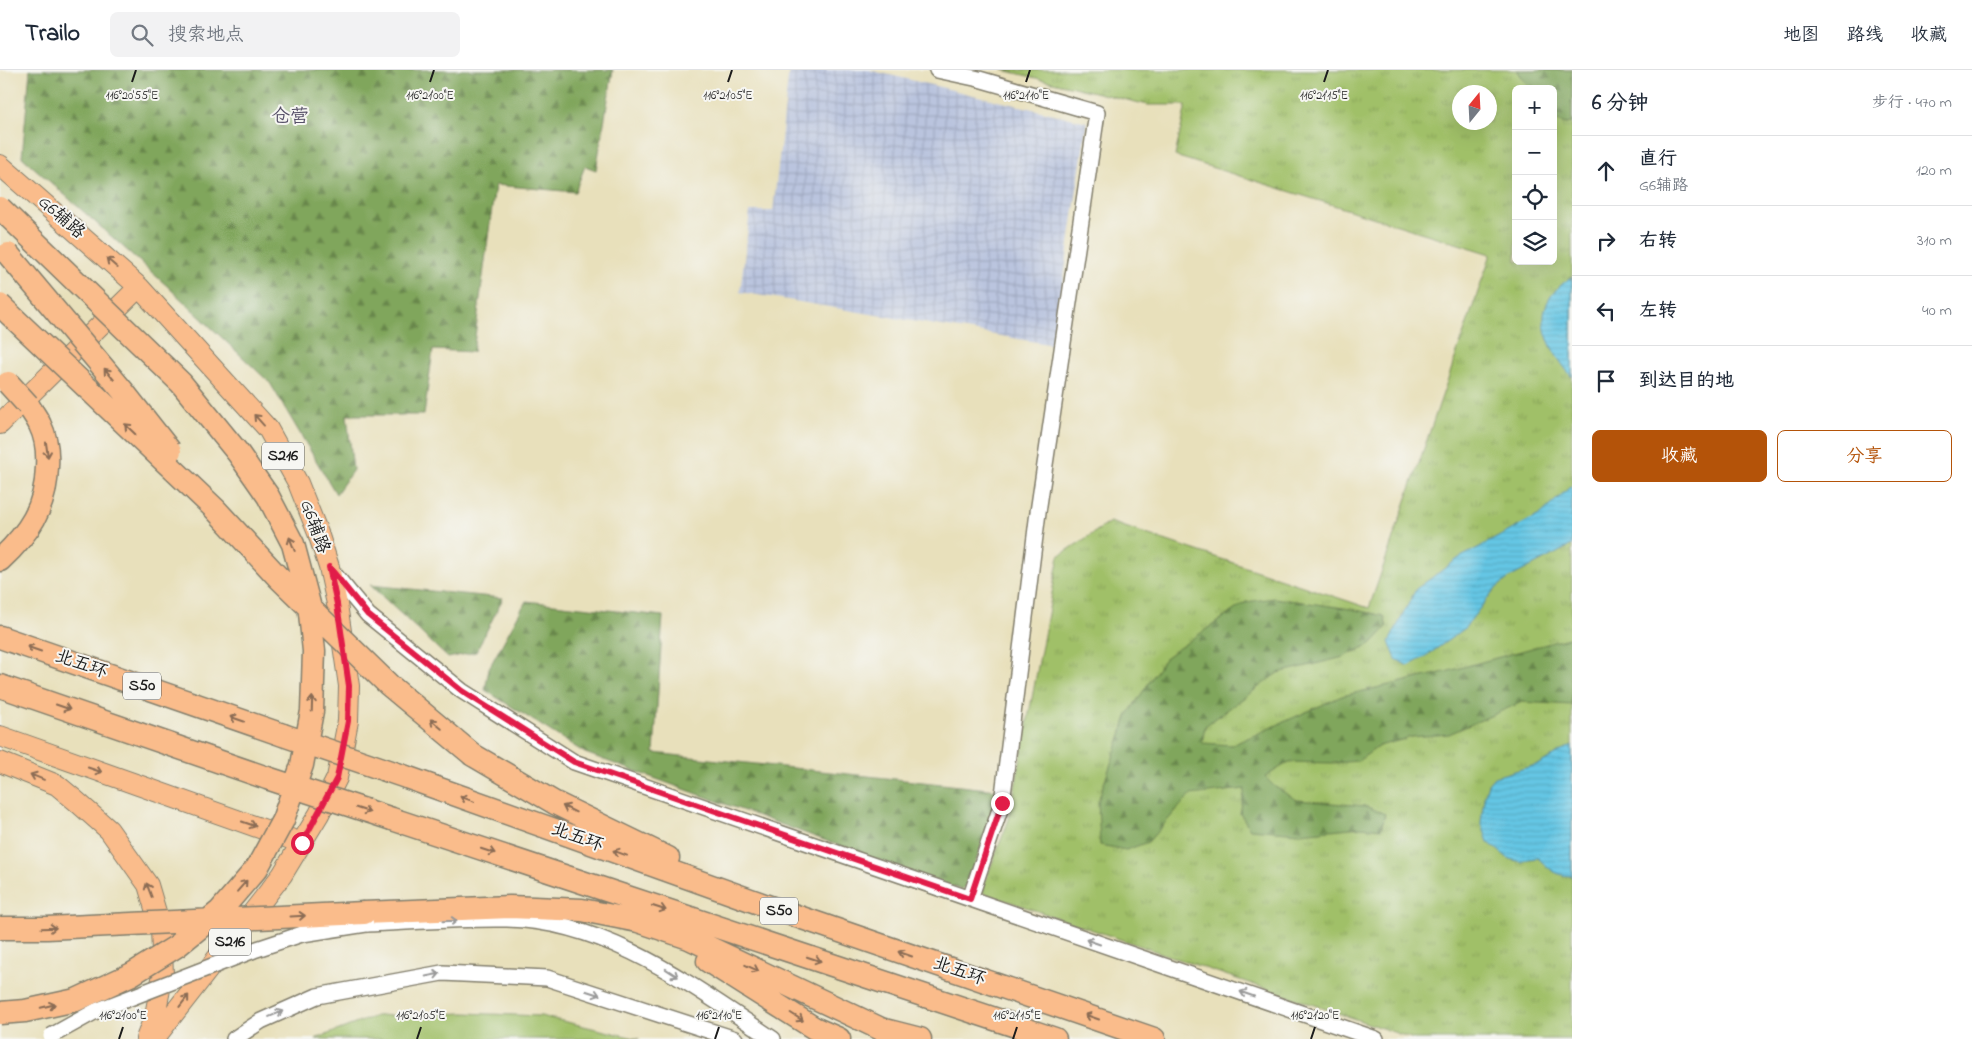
<!DOCTYPE html>
<html lang="zh">
<meta charset="utf-8">
<style>
body{margin:0;font-family:"Indie Flower","LXGW WenKai TC",sans-serif;background:#f2f2f3;color:#1f2937}
.controls{position:absolute;right:15px;top:15px;display:grid;overflow:hidden;border-radius:8px;box-shadow:0 5px 20px #0002}
.controls button{width:45px;height:45px;display:grid;place-items:center;padding:0;border:0;border-bottom:1px solid #e0e1e3;background:#fff;color:#1f2937;font:25px sans-serif}
.compass{position:absolute;left:1452px;top:15px;width:45px;height:45px;border-radius:50%;background:#fff;box-shadow:0 5px 20px #0002;rotate:18deg}
.stop{position:absolute;width:15px;height:15px;margin:-11px;border:4px solid #e11d48;border-radius:50%;background:#fff}
.stop.end{background:#e11d48;border-color:#fff;box-shadow:0 1px 5px #0008}
.list{margin:0;padding:0;list-style:none}
h2{display:flex;justify-content:space-between;align-items:center;height:65px;margin:0;padding:0 20px;font-size:21px}
h2 small{font-size:16px;font-weight:400;color:#747a83}
.list li{display:grid;grid-template-columns:32px 1fr auto;gap:15px;align-items:center;box-sizing:border-box;height:70px;padding:0 20px;border-top:1px solid #e0e1e3}
.list b{display:block;font-size:19px;white-space:nowrap}
.list p{margin:0;font-size:16px;white-space:nowrap;color:#747a83}
.list em{font-size:16px;font-style:normal;color:#747a83}
.actions{display:flex;gap:10px;padding:15px 20px}
.actions a{flex:1;padding:11px 0;border:1px solid #b45309;border-radius:8px;text-align:center;font-size:18px;color:#b45309}
.actions .main{background:#b45309;color:#fff}
.icon{flex:none;width:28px;height:28px;fill:none;stroke:currentColor;stroke-width:2;stroke-linecap:round;stroke-linejoin:round}
.map{position:relative;flex:none;width:1572px;height:969px;overflow:hidden}
header{display:flex;align-items:center;gap:30px;box-sizing:border-box;height:70px;padding:0 25px;background:#fff;border-bottom:1px solid #e0e1e3}
header strong{font-size:24px}
nav{display:flex;gap:28px;margin-inline-start:auto;font-size:18px}
.search{width:350px;height:45px;background:#f2f2f3;display:flex;align-items:center;gap:12px;box-sizing:border-box;padding:0 18px;border-radius:8px;color:#747a83;font-size:19px}
main{display:flex}
aside{flex:1;background:#fff}
.map>svg:first-child{display:block}
.industrial{fill:url(#industrial-grid)}
.grass{fill:url(#grass-tufts);stroke:#5e6e42;fill-rule:evenodd}
.forest{fill:url(#forest-firs);stroke:#4e613c}
.park{fill:#a0c068;stroke:#5e6e42}
.water{fill:url(#water-rules);stroke:#407180}
.lines{fill:none;stroke-linecap:round;stroke-linejoin:round}
.minor-casing{stroke:#827e6c;stroke-width:18}
.major-casing{stroke:#827e6c;stroke-width:22}
.highway-casing{stroke:#827e6c;stroke-width:25}
.minor{stroke:#fff;stroke-width:15}
.major{stroke:#fabc8b;stroke-width:20}
.highway{stroke:#fabc8b;stroke-width:22}
.minor-bridge-casing{stroke:#827e6c;stroke-width:18;stroke-linecap:butt}
.highway-bridge-casing{stroke:#827e6c;stroke-width:25;stroke-linecap:butt}
.minor-bridge{stroke:#fff;stroke-width:15}
.highway-bridge{stroke:#fabc8b;stroke-width:22}
.oneway{stroke:#8b6c54}
.oneway2{stroke:#999}
.route{stroke:#e11d48;stroke-width:6}
.ticks{fill:none;stroke:#1c1c1c;stroke-width:2}
.labels{text-anchor:middle;dominant-baseline:central;stroke-width:4;stroke-linejoin:round;paint-order:stroke}
.shield{fill:#f6f6f2;stroke:#5d5d5c;stroke-width:1}
.shield-label{font-size:16px;font-weight:bold;fill:#1c1c1c}
.street-label{font-size:18px;fill:#1c1c1c;stroke:#f6f6f2}
.neighbourhood-label{font-size:19px;fill:#575069;stroke:#f6f6f2}
.ticks-label{font-size:12px;text-anchor:middle;fill:#1c1c1c;stroke:#f6f6f2;stroke-width:4;stroke-linejoin:round;paint-order:stroke}
</style>
<header>
<strong>Trailo</strong>
<div class="search"><svg class="icon" aria-label="search" viewBox="0 0 24 24"><circle cx="10" cy="10" r="6"/><path d="M15 15l6 6"/></svg>搜索地点</div>
<nav><a>地图</a><a>路线</a><a>收藏</a></nav>
</header>
<main>
<div class="map">
<svg width="1572" height="969" viewBox="0 0 1572 969">
<defs>
<pattern id="industrial-grid" width="8" height="8" patternUnits="userSpaceOnUse" patternTransform="scale(1.25)"><rect width="8" height="8" fill="#bac4de"/><path d="M0 4h8M4 0v8" fill="none" stroke="#9fa8be"/></pattern>
<pattern id="grass-tufts" width="24" height="20" patternUnits="userSpaceOnUse" patternTransform="scale(1.25)"><rect width="24" height="20" fill="#a0c068"/><path d="M3 7l-1-3M5 7V3M7 7l1-3M15 17l-1-3M17 17v-4M19 17l1-3" fill="none" stroke="#89a45a"/></pattern>
<pattern id="forest-firs" width="22" height="20" patternUnits="userSpaceOnUse" patternTransform="scale(1.25)"><rect width="22" height="20" fill="#80a65c"/><path d="M5 1l3.5 6h-7zM16 11l3.5 6h-7z" fill="#68864b"/></pattern>
<pattern id="water-rules" width="6" height="5" patternUnits="userSpaceOnUse" patternTransform="scale(1.25)"><rect width="6" height="5" fill="#65c6e4"/><path d="M0 2.5h6" fill="none" stroke="#57aac3"/></pattern>
</defs>
<rect width="100%" height="100%" fill="#f6f6f2"/>
<filter id="ink" filterUnits="userSpaceOnUse"><feTurbulence type="fractalNoise" baseFrequency=".02" numOctaves="2"/><feDisplacementMap in="SourceGraphic" scale="10" xChannelSelector="R" yChannelSelector="G"/><feConvolveMatrix kernelMatrix="1 2 1 2 8 2 1 2 1" color-interpolation-filters="sRGB"/></filter>
<filter id="wash" filterUnits="userSpaceOnUse"><feTurbulence type="fractalNoise" baseFrequency=".0096" numOctaves="4" result="noise"/><feDisplacementMap in="SourceGraphic" scale="20" xChannelSelector="R" yChannelSelector="G"/><feGaussianBlur stdDeviation="1.12" result="paint"/><feColorMatrix in="noise" values="0 0 0 0 0 0 0 0 0 0 0 0 0 0 0 0 0 1.4 0 .05"/><feComposite in="paint" operator="in"/></filter>
<g filter="url(#wash)">
<rect width="100%" height="100%" fill="#e8e0bb"/>
<path class="industrial" d="M789,0H869L1087,52L1054,275L740,222L750,141H773Z"/>
<path class="grass" d="M1003,0H1572V969H1414L981,822L1009,749L1059,486L1110,452L1369,538L1491,184L1175,86L1186,35H1148ZM1516,19H1553V191H1516ZM1460,22H1490V52H1460Z"/>
<path class="forest" d="M30,0H613L596,100L585,96L575,122L495,115L473,282L433,280L424,345H347L353,400L336,424L270,313L166,215L22,87Z
M1517,0H1572V53L1565,54L1553,49V19H1527L1526,13Z
M370,515L503,528L476,582L448,588Z
M1274,528L1351,539L1384,546L1387,557L1371,574L1344,587L1278,603L1205,656L1202,673L1232,675L1342,626L1449,601L1572,567V635L1522,632L1449,664L1412,667L1379,676L1358,691L1334,693L1289,692L1265,707L1275,717L1297,730L1365,736L1385,744L1381,759L1361,757L1300,763L1250,759L1240,743L1245,719L1190,725L1148,772L1126,780L1100,775L1098,731L1128,644L1166,587L1246,532Z
M526,531L663,546L654,683L997,720L996,733L968,815L961,820L585,683L485,620L489,598Z"/>
<path class="park" d="M464,943L541,946L639,969H315L376,946Z"/>
<path class="water" d="M1572,207V307C1544,273 1526,236 1572,207Z
M1572,415V475L1509,508L1494,520L1464,559L1425,587L1408,596L1396,589L1389,572L1416,519L1459,488L1541,444Z
M1572,675V806C1556,806 1549,799 1538,788L1529,789L1522,792L1509,789L1488,772L1481,752L1484,728L1488,714L1494,707L1539,694Z"/>
</g>
<g filter="url(#ink)">
<g class="lines">
<defs>
<path id="minor" d="M937,0L979,9L1097,43L1038,442L1002,733L970,829
M330,499L368,545L462,621L574,692L1376,969
M366,854C413,852 460,848 507,849C608,851 692,916 773,969
M234,969L261,951L317,926L442,903L547,908L735,969"/>
<path id="major" d="M0,95L139,217L268,359L298,413L318,463L329,497L337,534L349,616L348,651L337,708L319,744L282,805L154,969
M0,354L139,217
M0,666L302,773
M0,692L57,715L75,730L109,760L148,815L161,859L163,904L155,945L146,969"/>
<path id="highway" d="M0,490C29,463 46,438 47,397C48,382 47,369 40,355C37,348 32,342 28,335
M0,567L283,665
M0,616L267,708
M473,685L555,733L668,788
M406,707L770,837L1154,969
M392,749L1055,969
M364,843L510,837L582,840L638,851L689,868L881,959L920,969
M708,891L814,958L839,969"/>
</defs>
<use href="#minor" class="minor-casing"/>
<use href="#major" class="major-casing"/>
<use href="#highway" class="highway-casing"/>
<use href="#minor" class="minor"/>
<use href="#major" class="major"/>
<use href="#highway" class="highway"/>
<defs>
<path id="minor-bridge" d="M51,966L96,941L254,880L302,864L366,854"/>
<path id="highway-bridge" d="M0,138L181,313L238,383L268,426L293,474L309,534L314,581L312,641L302,695L283,750L257,798L220,841L177,876L132,904L76,930L25,941L0,943
M8,184L122,320L170,381
M0,235L215,439L278,507L389,615L473,685
M8,313L28,335
M283,665L406,707
M267,708L392,749
M0,858H47L364,843"/>
</defs>
<use href="#minor-bridge" class="minor-bridge-casing"/>
<use href="#highway-bridge" class="highway-bridge-casing"/>
<use href="#minor-bridge" class="minor-bridge"/>
<use href="#highway-bridge" class="highway-bridge"/>
</g>
<defs><path id="oneway-shaft" d="M-6 0H5M1.5-3L5.5 0L1.5 3" fill="none" stroke-width="1.6" stroke-linecap="round" stroke-linejoin="round" transform="scale(1.25)"/></defs>
<g class="oneway">
<use href="#oneway-shaft" transform="translate(112 193) rotate(-139)"/>
<use href="#oneway-shaft" transform="translate(109 304) rotate(-130)"/>
<use href="#oneway-shaft" transform="translate(259 350) rotate(-132)"/>
<use href="#oneway-shaft" transform="translate(130 359) rotate(-136)"/>
<use href="#oneway-shaft" transform="translate(47 380) rotate(82)"/>
<use href="#oneway-shaft" transform="translate(292 474) rotate(-111)"/>
<use href="#oneway-shaft" transform="translate(34 579) rotate(-161)"/>
<use href="#oneway-shaft" transform="translate(312 634) rotate(-88)"/>
<use href="#oneway-shaft" transform="translate(63 637) rotate(19)"/>
<use href="#oneway-shaft" transform="translate(237 649) rotate(-161)"/>
<use href="#oneway-shaft" transform="translate(436 654) rotate(-140)"/>
<use href="#oneway-shaft" transform="translate(95 700) rotate(19)"/>
<use href="#oneway-shaft" transform="translate(37 707) rotate(-158)"/>
<use href="#oneway-shaft" transform="translate(467 729) rotate(-160)"/>
<use href="#oneway-shaft" transform="translate(569 739) rotate(-154)"/>
<use href="#oneway-shaft" transform="translate(363 740) rotate(18)"/>
<use href="#oneway-shaft" transform="translate(249 754) rotate(19)"/>
<use href="#oneway-shaft" transform="translate(488 781) rotate(18)"/>
<use href="#oneway-shaft" transform="translate(620 783) rotate(-160)"/>
<use href="#oneway-shaft" transform="translate(242 816) rotate(-49)"/>
<use href="#oneway-shaft" transform="translate(149 820) rotate(-111)"/>
<use href="#oneway-shaft" transform="translate(659 838) rotate(18)"/>
<use href="#oneway-shaft" transform="translate(298 846) rotate(-3)"/>
<use href="#oneway-shaft" transform="translate(49 858) rotate(-2)"/>
<use href="#oneway-shaft" transform="translate(905 884) rotate(-161)"/>
<use href="#oneway-shaft" transform="translate(814 889) rotate(18)"/>
<use href="#oneway-shaft" transform="translate(752 898) rotate(25)"/>
<use href="#oneway-shaft" transform="translate(184 931) rotate(-52)"/>
<use href="#oneway-shaft" transform="translate(48 936) rotate(-13)"/>
<use href="#oneway-shaft" transform="translate(797 947) rotate(32)"/>
<use href="#oneway-shaft" transform="translate(1092 947) rotate(-161)"/>
</g>
<g class="oneway2">
<use href="#oneway-shaft" transform="translate(450 851) rotate(-2)"/>
<use href="#oneway-shaft" transform="translate(1093 872) rotate(-161)"/>
<use href="#oneway-shaft" transform="translate(672 903) rotate(33)"/>
<use href="#oneway-shaft" transform="translate(433 905) rotate(-11)"/>
<use href="#oneway-shaft" transform="translate(593 923) rotate(18)"/>
<use href="#oneway-shaft" transform="translate(1247 924) rotate(-161)"/>
<use href="#oneway-shaft" transform="translate(276 944) rotate(-23)"/>
</g>
</g>
<g class="lines" filter="url(#ink)">
<path class="route" d="M302,773L337,708L348,651L349,616L337,534L329,497L368,545L462,621L574,692L970,829L1002,733"/>
</g>
<path class="ticks" d="M132,12L136,0M430,12L434,0M728,12L732,0M1026,12L1030,0M1324,12L1328,0M119,969L123,957M417,969L421,957M715,969L719,957M1013,969L1017,957M1311,969L1315,957"/>
<g class="labels">
<g class="shield">
<rect x="262" y="372.5" width="42" height="27" rx="4"/>
<rect x="123" y="602.5" width="38" height="27" rx="4"/>
<rect x="760" y="827.5" width="38" height="27" rx="4"/>
<rect x="209" y="858.5" width="42" height="27" rx="4"/>
</g>
<g class="shield-label">
<text x="283" y="386">S216</text>
<text x="142" y="616">S50</text>
<text x="779" y="841">S50</text>
<text x="230" y="872">S216</text>
</g>
<g class="street-label">
<text transform="translate(61 148) rotate(41)">G6辅路</text>
<text transform="translate(314 457) rotate(70)">G6辅路</text>
<text transform="translate(81 595) rotate(19)">北五环</text>
<text transform="translate(577 768) rotate(20)">北五环</text>
<text transform="translate(959 902) rotate(19)">北五环</text>
</g>
<g class="neighbourhood-label">
<text x="290" y="47">仓营</text>
</g>
</g>
<g class="ticks-label">
<text x="132" y="29">116°20'55"E</text>
<text x="430" y="29">116°21'00"E</text>
<text x="728" y="29">116°21'05"E</text>
<text x="1026" y="29">116°21'10"E</text>
<text x="1324" y="29">116°21'15"E</text>
<text x="123" y="949">116°21'00"E</text>
<text x="421" y="949">116°21'05"E</text>
<text x="719" y="949">116°21'10"E</text>
<text x="1017" y="949">116°21'15"E</text>
<text x="1315" y="949">116°21'20"E</text>
</g>
</svg>
<div class="controls">
<button>+</button>
<button>−</button>
<button><svg class="icon" aria-label="locate" viewBox="0 0 24 24"><circle cx="12" cy="12" r="6"/><path d="M12 2v4M12 18v4M2 12h4M18 12h4"/></svg></button>
<button><svg class="icon" aria-label="layers" viewBox="0 0 24 24"><path d="M12 4l9 5-9 5-9-5zM3 14l9 5 9-5"/></svg></button>
</div>
<svg class="compass" viewBox="-18 -18 36 36"><path d="M0-13l5 13h-10z" fill="#e53935"/><path d="M0 13l5-13h-10z" fill="#747a83"/></svg>
<div class="stop" style="left:302px;top:773px"></div>
<div class="stop end" style="left:1002px;top:733px"></div>
</div>
<aside>
<h2>6 分钟<small>步行 · 470 m</small></h2>
<ul class="list">
<li><svg class="icon" aria-label="ahead" viewBox="0 0 24 24"><path d="M12 20V5M6 11l6-6 6 6"/></svg><div><b>直行</b><p>G6辅路</p></div><em>120 m</em></li>
<li><svg class="icon" aria-label="right" viewBox="0 0 24 24"><path d="M7 20v-9h11M14 6l5 5-5 5"/></svg><div><b>右转</b></div><em>310 m</em></li>
<li><svg class="icon" aria-label="left" viewBox="0 0 24 24"><path d="M17 20v-9H6M10 6l-5 5 5 5"/></svg><div><b>左转</b></div><em>40 m</em></li>
<li><svg class="icon" aria-label="arrive" viewBox="0 0 24 24"><path d="M6 21V4h12l-3 4 3 4H6"/></svg><div><b>到达目的地</b></div></li>
</ul>
<div class="actions"><a class="main">收藏</a><a>分享</a></div>
</aside>
</main>
